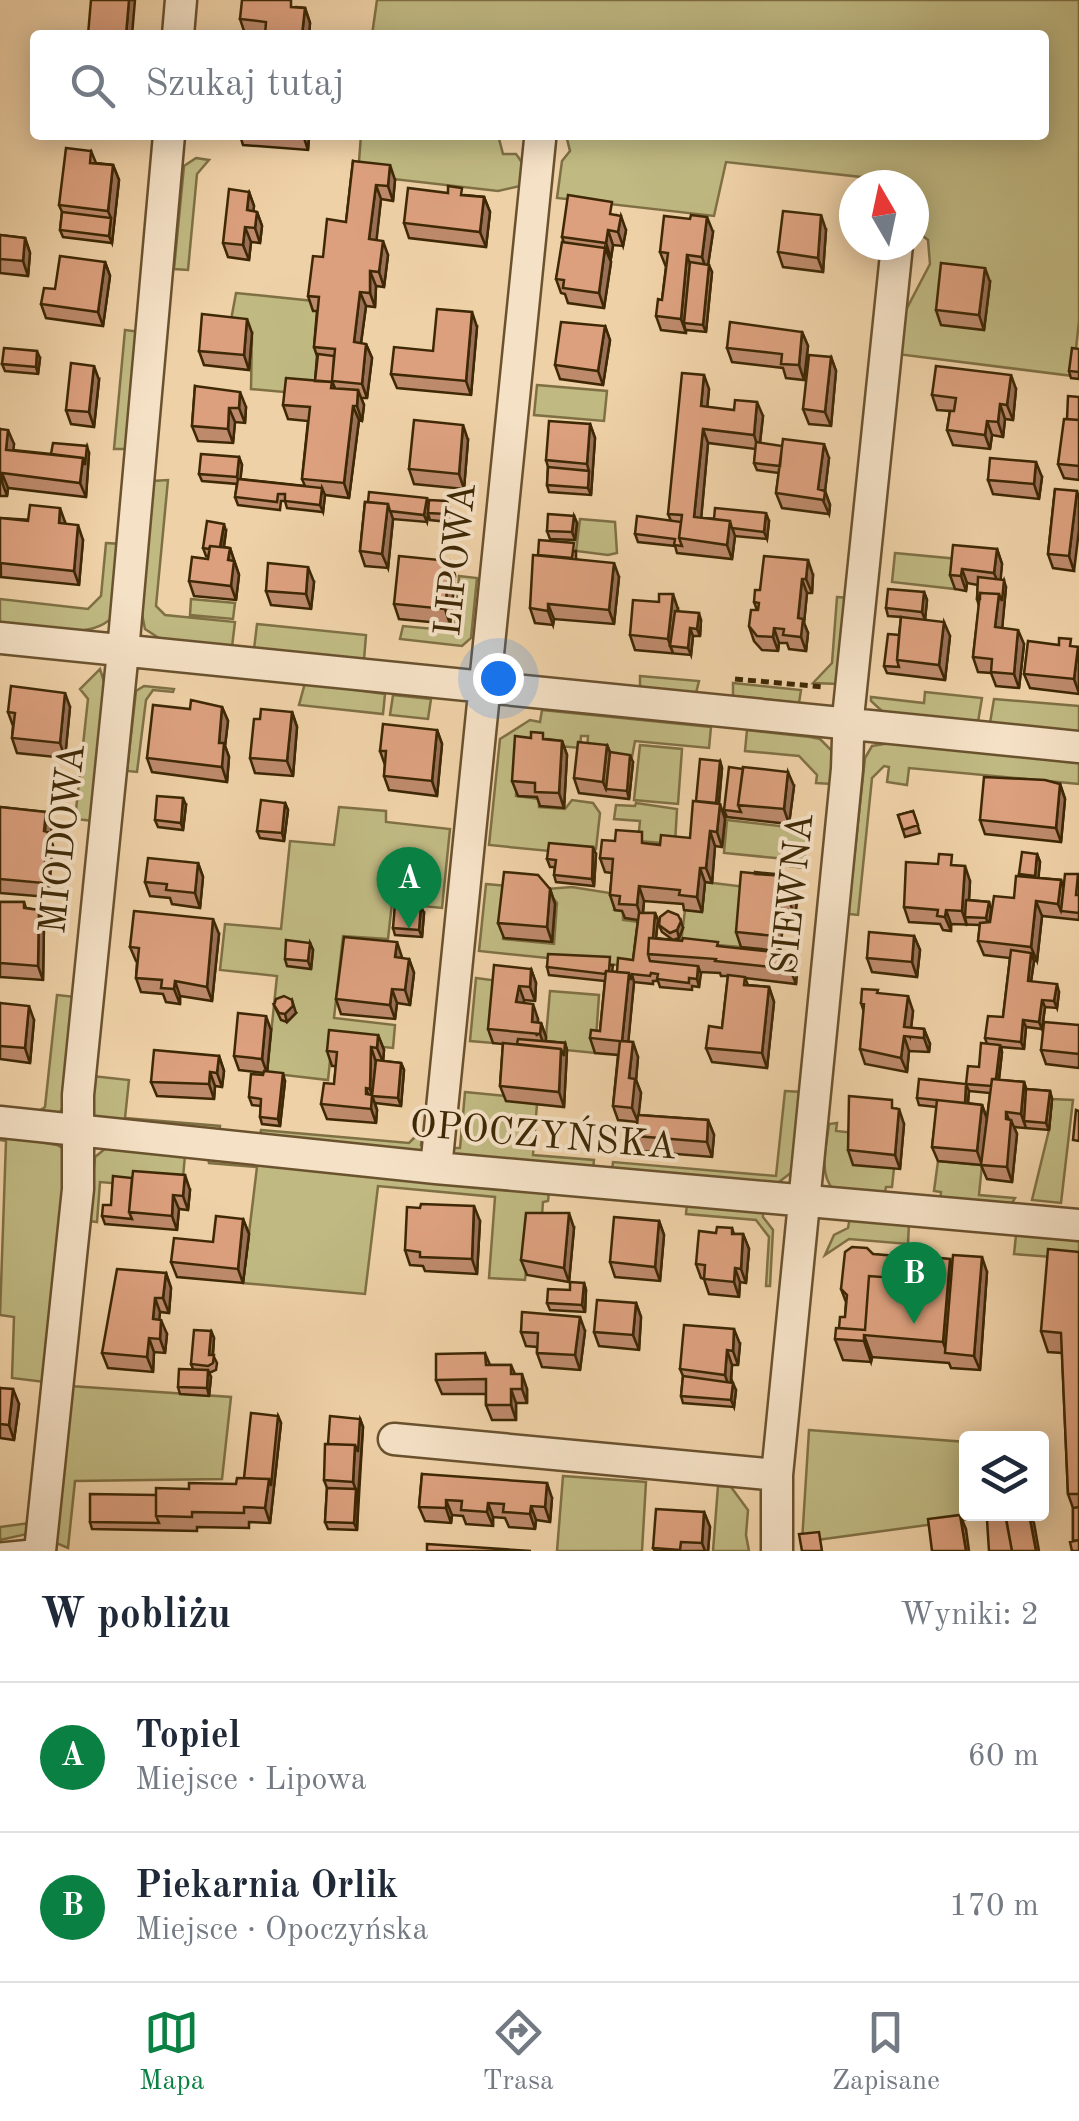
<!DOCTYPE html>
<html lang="pl">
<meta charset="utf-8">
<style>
body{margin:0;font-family:"Old Standard TT",serif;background:#f6f6f7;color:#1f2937}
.controls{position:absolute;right:30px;bottom:30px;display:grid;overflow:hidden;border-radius:10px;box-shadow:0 5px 25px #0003}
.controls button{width:90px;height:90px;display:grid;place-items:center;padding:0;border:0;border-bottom:2px solid #e0e1e3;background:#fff;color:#1f2937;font:50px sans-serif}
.compass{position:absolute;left:839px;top:170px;width:90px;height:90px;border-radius:50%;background:#fff;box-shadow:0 5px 25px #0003;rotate:351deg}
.you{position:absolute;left:498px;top:678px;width:35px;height:35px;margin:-25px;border:8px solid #fff;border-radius:50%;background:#1a73e8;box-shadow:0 0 0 15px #1a73e833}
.badge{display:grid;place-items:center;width:65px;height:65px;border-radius:50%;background:#0b8043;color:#fff;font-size:32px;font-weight:700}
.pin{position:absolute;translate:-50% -82px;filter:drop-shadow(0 2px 5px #0008)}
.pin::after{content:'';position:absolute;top:52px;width:35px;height:30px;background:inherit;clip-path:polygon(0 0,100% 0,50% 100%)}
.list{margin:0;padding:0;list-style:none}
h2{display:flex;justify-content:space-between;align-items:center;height:130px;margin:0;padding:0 40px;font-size:42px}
h2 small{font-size:32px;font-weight:400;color:#747a83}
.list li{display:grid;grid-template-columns:65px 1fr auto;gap:30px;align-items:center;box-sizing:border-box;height:150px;padding:0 40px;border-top:2px solid #e0e1e3}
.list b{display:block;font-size:38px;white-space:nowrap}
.list p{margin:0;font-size:32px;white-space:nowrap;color:#747a83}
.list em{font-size:32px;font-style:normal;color:#747a83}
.icon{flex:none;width:55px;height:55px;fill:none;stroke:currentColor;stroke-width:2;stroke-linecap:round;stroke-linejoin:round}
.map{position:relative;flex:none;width:1079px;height:1551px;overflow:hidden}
.search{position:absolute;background:#fff;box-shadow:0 5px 25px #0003;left:30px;right:30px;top:30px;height:110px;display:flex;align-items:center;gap:25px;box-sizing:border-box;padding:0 35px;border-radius:10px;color:#747a83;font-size:38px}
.sheet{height:430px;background:#fff}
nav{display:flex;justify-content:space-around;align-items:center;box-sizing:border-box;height:140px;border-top:2px solid #e0e1e3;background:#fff;font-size:28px;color:#747a83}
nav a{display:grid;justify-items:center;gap:5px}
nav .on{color:#0b8043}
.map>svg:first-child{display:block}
.green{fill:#c0b982;stroke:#7f7044;stroke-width:2.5}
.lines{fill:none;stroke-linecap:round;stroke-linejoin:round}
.lane-casing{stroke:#6a522e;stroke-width:20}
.street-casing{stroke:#6a522e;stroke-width:35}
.path{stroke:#3e2805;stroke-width:5;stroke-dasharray:8 5;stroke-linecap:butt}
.lane{stroke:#f5e1c6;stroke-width:15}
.street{stroke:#f5e1c6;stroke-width:30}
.wall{fill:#bd8a6c;stroke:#3e2805;stroke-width:2.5;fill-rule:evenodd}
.shaded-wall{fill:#9a7058;stroke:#3e2805;stroke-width:2.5}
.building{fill:#dca07e;stroke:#3e2805;stroke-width:2.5}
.labels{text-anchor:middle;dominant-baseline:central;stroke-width:8;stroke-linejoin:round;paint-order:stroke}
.street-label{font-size:38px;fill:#3e2805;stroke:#f5e1c6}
</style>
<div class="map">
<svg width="1079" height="1551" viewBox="0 0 1079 1551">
<rect width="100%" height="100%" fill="#efd1a7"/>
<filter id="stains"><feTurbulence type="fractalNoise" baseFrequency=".002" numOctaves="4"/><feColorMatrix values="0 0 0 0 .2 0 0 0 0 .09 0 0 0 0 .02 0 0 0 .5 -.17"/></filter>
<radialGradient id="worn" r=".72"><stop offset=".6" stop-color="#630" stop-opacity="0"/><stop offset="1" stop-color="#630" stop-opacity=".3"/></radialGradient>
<path class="green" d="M377,0H1079V321L1073,376L897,354L905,312L930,264L928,240L914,229V185H871L870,178L726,162L714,216L557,198L562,161L570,151L566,135H1044V35H372Z
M361,135H498L503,154H516C525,165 525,172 524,185L498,191L358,175Z
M196,158L209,160L197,174L188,270L174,269L184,166Z
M236,293L314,301L324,312L317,395L251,389L252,334L229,331Z
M125,330L141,332L131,449H114Z
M537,385L607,391L604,421L534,415Z
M168,480L156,606L165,615L235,622L232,647L162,640L145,629L142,614L152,481Z
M580,519L615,522L617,553L608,555L576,551Z
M106,543L122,544L115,614C93,644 32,626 0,623V599L88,609L101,596Z
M895,553L958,559L955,589L892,582Z
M459,576L477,578L471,638L462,646L400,639L403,626L455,631Z
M837,597L849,598L839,684L813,683L832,663Z
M191,599L235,603L233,619L190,615Z
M257,624L366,635L364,660L254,649Z
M100,669L106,688L94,821L75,819L88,699L80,689Z
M640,676L699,681L696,693L640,688Z
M305,683L385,694L383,714L299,705Z
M733,683L801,690L799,703L733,696Z
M144,686L174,689L173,692L153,690L146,700L137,772L127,771L136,691Z
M925,692L982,698L978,722L884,713L871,701V697L924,703Z
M393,695L431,699L428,719L390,715Z
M994,699L1079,706V733L990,723Z
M542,710L711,727L709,748L635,741L632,757L587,752L588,736H581L580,748L536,744L520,750L516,796L539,799V807L565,809L572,800L593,803L600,813L596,849L550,845L549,851L489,845L500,739L530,720L540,722Z
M747,730L810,737L820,739L832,751V784L816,783L817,775L799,756L745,751Z
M890,743L1079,763V784L909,768L907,785L887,782L889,767L884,766L872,778L858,915L848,914L865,758L872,746Z
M640,745L682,749L678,804L634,800Z
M636,803L677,809L675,844L638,841L640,821L614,819L616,805L635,806Z
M339,807L386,811V822L450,829L442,908L392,903L388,939L343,936L334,1018L395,1025L393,1048L332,1042L328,1080L267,1073L277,976L220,970L225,924L281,929L290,841L334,845Z
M727,820L806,829L804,868L790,866L786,859L724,853Z
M705,882L746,887L741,947L681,942L685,910L702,911Z
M486,884L507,886L503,939L554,944L557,903L546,889L572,887L616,894L614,910L623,911V920L639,922L636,967L479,951Z
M476,978L499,981L493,1043L470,1041Z
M550,991L599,995L595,1053L545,1048Z
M57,995L76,997L65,1103L59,1114L17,1115L19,1109L39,1111L45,1107Z
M92,1076L129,1080L125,1118L220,1126L219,1132L94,1121L89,1107Z
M785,1091L802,1092L792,1172L775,1185L612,1171L613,1162L776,1176Z
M465,1092L506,1096L537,1104L533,1155L594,1160L593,1169L452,1154L451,1148H460Z
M1052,1099L1073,1100L1061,1203L1032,1200L1049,1130Z
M837,1123L836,1131L855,1133L894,1168L892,1187H886L884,1196L833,1189C818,1173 827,1144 829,1124Z
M261,1130L409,1143L419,1133L422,1134L421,1145L428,1146L422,1152L260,1137Z
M0,1135L57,1145L64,1149L70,1164L34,1524L27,1534L0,1540V1527L30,1523L45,1382L12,1378L14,1317L0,1315L6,1141L0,1140Z
M106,1148L185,1155L182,1189L100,1182L97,1222L89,1221L95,1157Z
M208,1157L549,1192L548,1201L543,1202L541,1229H531L525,1280L489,1278L495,1197L378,1186L365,1294L243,1283L257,1167L209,1163Z
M938,1161L982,1165L979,1195L1015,1198L1009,1208L940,1202L941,1192L934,1191Z
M687,1203L763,1210V1217L773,1230L770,1286H766L769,1237L756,1220L686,1214Z
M850,1217L909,1223L908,1244L849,1239L825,1255L834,1235L848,1228Z
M1016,1235L1079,1241V1259L1014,1254Z
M70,1386L231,1397L222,1479L75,1481L68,1548L56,1543Z
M809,1430L966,1442V1514H1008L802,1542Z
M563,1476L646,1482L642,1551H557Z
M718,1486L731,1487L748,1510L746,1535L749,1551H713Z"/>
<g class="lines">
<defs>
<path id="lane" d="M0,1551L41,1547"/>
<path id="street" d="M178,35L181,0
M0,638L1079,747
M0,1122L436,1168L1079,1225
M436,1168L540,140
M394,1439L777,1475
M40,1551L78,1189V1095L123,651L169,135
M777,1551V1475L847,769L849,708L897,245"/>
</defs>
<use href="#lane" class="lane-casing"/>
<use href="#street" class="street-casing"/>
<path class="path" d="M735,679L824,687"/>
<use href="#lane" class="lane"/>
<use href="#street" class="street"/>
</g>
<path class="wall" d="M296,7L305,8L310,23L309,35L245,34L240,19Z
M240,135H309L308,150L243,145Z
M91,151L96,163L113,165L119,180L112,243L63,237L60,230L62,212L59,205Z
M353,161L395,180L393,201L381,199L376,240L388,255L384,287L376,286L375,307L366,306L361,343L366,344L372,358L367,398H361L364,405L362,421L359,420L349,498L325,495L323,512L287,508L285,501H281L280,510L238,505L235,497L237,484L202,481L199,474L239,457L242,465L240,479L305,486L302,479L308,421L288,419L283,405L315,381L317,356L314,347L317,311H313L308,296L323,257L346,222Z
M249,192L254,206L253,211L257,212L262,226L260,243L251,242L249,260L228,257L223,243Z
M464,195L484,197L490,212L486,247L409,238L404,223Z
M616,215L626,230L623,246L613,245L611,258L609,257L611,262L604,308L568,303L565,294L561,293L556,279L564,243L562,237Z
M826,230L823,272L783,267L778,252Z
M713,232L708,265L712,272L706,332L686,330V333L661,330L656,316L662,300L666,267L660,252Z
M0,235L25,238L30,253L28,276L0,273Z
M105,262L110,276L103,326L46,318L41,304L55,289Z
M990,282L984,330L941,325L936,310Z
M605,326L610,340L603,385L560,379L555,365Z
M477,327L471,395L397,388L391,374Z
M802,332L808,346L804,380L786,378L783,368L732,362L727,348Z
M252,333L249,370L204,365L199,351Z
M1079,349V379L1071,378L1069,371Z
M831,357L836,371L831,426L809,424L803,409Z
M40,358L38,374L5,371L2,364Z
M99,380L94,427L71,424L66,410Z
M195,386L246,407L245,423L235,422L233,443L198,441L192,426Z
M709,389L707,407L763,416L760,443L829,458L825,491L830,505L829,514L782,508L776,493L779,473L757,470L754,463L756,449L708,443L701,518L769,521L767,539L735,536L732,559L677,553L675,546L638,542L635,534L671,521L668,514Z
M1016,389L1013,420L1005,419L1003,437L992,435L990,449L953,445L947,430L950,411L937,410L932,395Z
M1079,397V480L1064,478L1058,464L1067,419Z
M590,424L595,438L591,495L549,492L547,485L548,467L546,460Z
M0,429L14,444L13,450L51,454L89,453L86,497L8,488L7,496H0Z
M468,440L464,489L414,484L409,469Z
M1042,477L1039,499L993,494L988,480Z
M1055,489L1074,571L1053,568L1048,554Z
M447,501L450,509L449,522L430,520L428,514L427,522L393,519L388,568L365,566L360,551L365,502L428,503Z
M574,516L577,523L575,540L550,539L547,531Z
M0,518L65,522V524L83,540L79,585L1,577Z
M226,531L224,547L230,548L239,575L236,600L194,596L189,581L208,559V556H206L203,548Z
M997,549L1002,564L1000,580L1006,587L1002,628L1024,644L1019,688L996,686L991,673L978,672L973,657L979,606L977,599L978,585L967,583L966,591L955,589L950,575Z
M576,551V559L619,577L614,624L554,619L553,625L535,623L530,608L538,555Z
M450,561L455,576L450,624L399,619L394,604Z
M813,575L812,593H807L804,623L808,633L806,651L789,649L787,643H779L778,651L762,650L754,641L749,626L757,610L754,602L760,590Z
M314,582L311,609L271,605L266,591Z
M924,592L927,600L925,619L950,636L945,680L887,673L884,666L899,635L901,617L888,616L886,608Z
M678,609V611L701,620L700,636H693L691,655L635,650L630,635Z
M1074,647H1078L1079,650V694L1030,688L1024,674Z
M70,707L65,758L17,753L12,738L13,726L8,712Z
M222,707L228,721L225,746L229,757L227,782L152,772L147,758L190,709Z
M292,712L297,727L293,776L255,773L250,758L260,719Z
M437,730L442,744L437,796L389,790L384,776L385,765L380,751Z
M546,739L562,741L567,755L564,808L540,806L537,797L518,796L512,781Z
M607,745L610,752L633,762L629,799L579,793L574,778Z
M720,761L722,768L719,804L725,819L722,847L715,846L712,883L705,882L702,912L684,910L683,904L644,901L643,913H655L658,920L656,938L673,940L662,932L659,925L683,928L679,938L673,940L719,946L797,968L796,984L745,978L748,985L769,987L774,1002L767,1068L712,1062L706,1048L722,1028L728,976H721L720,973L700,972L699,987L692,986V990L660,987L658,981H653V984L634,982L628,1042L638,1057L636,1080L641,1093L638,1115L708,1120L714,1135L712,1157L641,1151L636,1136L638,1122L618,1120L613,1106L618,1055L595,1053L590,1038L600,1031L605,981L549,975L547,967L613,965L612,972H617L633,960L638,920L625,918L622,911L615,910L610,895L612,873L605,872L600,858L646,844L660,845L690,838L697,802Z
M1060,784L1065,799L1061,842L985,834L980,820Z
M794,786L789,824L727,817L724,810Z
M285,803L288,810L284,841L260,838L257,831Z
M186,805L183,830L158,827L155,820Z
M0,807L46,812L52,826L50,838L53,846L48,897L0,893Z
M913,811L920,833L905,837L898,815Z
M596,854L594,886L556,882L554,875L555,867H550L547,859Z
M1037,854L1040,862L1038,878L1061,880L1063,888L1079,876V920L1042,916L1037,961H1034L1031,981L1059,992L1057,1008L1045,1007L1042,1029L1026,1027L1024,1049L1001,1047L1002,1052L999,1080L1024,1082L1026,1089L1050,1091L1052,1099L1049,1130L1014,1127L1017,1134L1012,1182L987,1179L981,1165L938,1161L932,1147L937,1107L919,1105L917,1098L966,1084L979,1067L987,1044L985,1038L1003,1017L1010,958L984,955L978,941L980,925L951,924V931L943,930L940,924L909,922L904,907L956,866L970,881L969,900L989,902L991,909L1014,898L1020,877L1019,874ZM969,1091L990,1093L987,1119L982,1105L968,1103Z
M198,863L203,877L200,908L172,904L170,898L150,896L145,882Z
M786,877H792L798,892L795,917L784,916L780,951L741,947L736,932Z
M550,889L555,904L552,942L504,938L498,923Z
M0,902H24L26,908L39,910L44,924L43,980L0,977Z
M424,913L422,937L395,935L393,928Z
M219,934L212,1001L180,996V1004L166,1002L163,994L141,992L136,978L137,962L136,961L130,947Z
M914,936L920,950L917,977L872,972L867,958Z
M310,943L313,950L311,969L287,966L285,959Z
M409,959L414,973L410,1005L397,1003L395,1019L341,1014L336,999Z
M531,969L536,983L535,1001L524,1000L523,1003L538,1019V1023H541L546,1037V1041L565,1043L567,1050L564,1107L506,1101L500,1086L503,1044L493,1043L488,1029Z
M879,994L913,1011L911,1028L924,1029L930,1044L929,1052L909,1051L907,1072L865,1064L860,1049L864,1012L861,1003Z
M0,1003L34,1020L30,1063L0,1059Z
M274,1005L296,1013L287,1022L281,1020Z
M1079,1025V1068L1046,1064L1041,1050Z
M271,1030L267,1072L285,1081L280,1126L262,1124L260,1117L261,1106L252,1105L249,1097L264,1073L239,1070L234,1056Z
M378,1035L384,1050L383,1061L401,1063L404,1070L401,1106L375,1103L377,1110L376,1123L327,1119L321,1104L334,1084L336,1066H332L327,1051Z
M219,1056L224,1071L222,1087L215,1086L214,1099L157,1096L151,1082Z
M896,1109L904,1124L900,1169L853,1165L848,1150Z
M190,1190L188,1210L179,1209L177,1230L105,1224L102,1216L111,1205Z
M420,1208L480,1221L477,1274L425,1271L423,1266L410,1265L405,1250Z
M243,1219L249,1234L243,1283L177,1277L171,1262L213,1242Z
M659,1221L664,1235L660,1281L615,1277L610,1262Z
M574,1228L569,1282L527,1275L521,1260Z
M732,1228L734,1234H743L749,1249L746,1283L740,1282L739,1297L709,1294L704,1279L701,1278L696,1264L716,1233Z
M1079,1252V1551L1073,1541V1508L1068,1494L1062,1353L1048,1352L1041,1331Z
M873,1254L952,1265L987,1272L980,1370L951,1368L949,1363L872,1357L871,1362L843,1360L835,1339L845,1317L846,1302L841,1289Z
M166,1273L171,1288L169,1313L160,1312L159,1319L167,1334L165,1353L154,1352L153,1372L108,1368L102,1353Z
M584,1283L586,1290L585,1312L550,1310L547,1303Z
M636,1303L641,1317L639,1350L599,1346L594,1332Z
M211,1331L214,1338L213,1355L217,1363L216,1370L209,1373L211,1377L209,1396L180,1394L178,1387L193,1369L191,1364Z
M585,1331L580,1370L542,1367L537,1353V1347L526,1346L521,1332Z
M740,1344L738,1365H732L731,1383L736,1390L734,1407L683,1403L681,1396L683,1376L680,1369Z
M485,1353L490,1365H511L515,1374L527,1389V1403H516V1420H492L486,1405V1394H442L436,1380Z
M0,1388L19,1404L14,1440L0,1438Z
M278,1416L281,1423L270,1523L249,1522V1528L197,1527V1531L92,1529L90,1522L156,1495L189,1489L236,1484L244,1478Z
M360,1419L363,1427L357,1530L328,1529L325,1522L327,1488L324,1480L328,1444Z
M422,1474L552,1498L550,1522L536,1520L535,1529L509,1527L505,1518L493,1517V1526L466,1524L463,1516L452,1515L451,1523L425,1521L419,1507Z
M704,1512L710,1527L708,1551H655L653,1548Z"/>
<path class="shaded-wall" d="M129,0H135L132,35H126Z
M305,8L310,23L309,35H302Z
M303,135H309L308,150Z
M113,165L119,180L112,243L109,236L111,218L108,211Z
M390,165L395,180L393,201L388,186Z
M376,185L381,199L375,254L369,239Z
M249,192L254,206L252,225L247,210Z
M484,197L490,212L486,247L480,232Z
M257,212L262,226L260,243L255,228Z
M821,215L826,230L823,272L818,258Z
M621,216L626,230L623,246L618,232Z
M707,217L713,232L707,272L702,257Z
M245,227L251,242L249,260L243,245Z
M608,230L613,245L611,258L606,243Z
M25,238L30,253L28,276L23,261Z
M383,241L388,255L384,287L379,272Z
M605,248L611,262L604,308L599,293Z
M687,255L692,270L684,323L686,333L681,319Z
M105,262L110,276L103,326L98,312Z
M709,265L712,272L706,332L703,325Z
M985,268L990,282L984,330L979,315Z
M370,271L376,286L375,307L370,293Z
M360,292L366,306L359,357L354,342Z
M472,312L477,327L471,395L466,381Z
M247,319L252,333L249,370L244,355Z
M605,326L610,340L603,385L598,371Z
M802,332L808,346L804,380L799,365Z
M366,344L372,358L367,398L362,384Z
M37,351L40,358L38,374L36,367Z
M831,357L836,371L831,426L825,412Z
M94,366L99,380L94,427L89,412Z
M704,375L709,389L706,420L701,406Z
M1011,375L1016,389L1013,420L1007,405Z
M358,390L364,405L362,421L357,406Z
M240,392L246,407L245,423L239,408Z
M757,402L763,416L759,450L754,435Z
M1000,404L1005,419L1003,437L998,422Z
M353,406L359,420L349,498L344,483Z
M229,408L235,422L233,443L228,429Z
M987,421L992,435L990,449L985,435Z
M590,424L595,438L591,495L588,488L589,471L587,464Z
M463,425L468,440L464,489L459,474Z
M703,429L708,443L700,531L694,517Z
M8,430L14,444L12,464L6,450Z
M824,444L829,458L825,491L830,505L829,514L818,489Z
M87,446L89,453L86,497L80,483L83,458Z
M239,457L242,465L240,484L237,477Z
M1036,462L1042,477L1039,499L1034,484Z
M2,473L8,488L7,496L2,482Z
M322,488L325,495L323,512L320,505Z
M1077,491L1079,498V530L1074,571L1069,556Z
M427,498L429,505L427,522L424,515Z
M388,504L393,519L388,568L382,554Z
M60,508L65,522L64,538L59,523Z
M766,513L769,521L767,539L764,532Z
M574,516L577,523L575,540L572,532Z
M730,521L735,536L732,559L727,545Z
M224,524L226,531L222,558L220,551Z
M78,525L83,540L79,585L74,571Z
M230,548L239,575L236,600L231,586L228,560Z
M997,549L1002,564L1000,587L994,573Z
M808,560L813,575L812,593L806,579Z
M450,561L455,576L450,624L445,609Z
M614,563L619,577L614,624L609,610Z
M308,567L314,582L311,609L306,594Z
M962,569L967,583L966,591L961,576Z
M802,579L807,593L804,623L808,633L806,651L801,637L798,618Z
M1004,580L1006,587L1001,641L995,627L999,594Z
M924,592L927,600L925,620L922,612Z
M673,594L678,609L674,646H670L673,653L668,639Z
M548,604L554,619L553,625L548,611Z
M699,613L701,620L700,636L697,629Z
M944,622L950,636L945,680L939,665Z
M690,628L693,636L691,655L688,648Z
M774,628L779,643L778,651L773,637Z
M1018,630L1024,644L1019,688L1014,674Z
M1078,647L1079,650V693L1074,679Z
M65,693L70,707L65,758L60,743Z
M222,707L228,721L225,746L229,757L227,782L222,767L219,743Z
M292,712L297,727L293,776L287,761Z
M437,730L442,744L437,796L432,781Z
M562,741L567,755L564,808L559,793Z
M607,745L613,760L606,789L603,782Z
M630,755L633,762L629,799L627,791Z
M720,761L722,768L718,811L716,803Z
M788,772L794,786L789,824L784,809Z
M1060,784L1065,799L1061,842L1056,828Z
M183,798L186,805L183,830L181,823Z
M285,803L288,810L284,841L282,833Z
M720,804L725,819L722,847L717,832Z
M46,812L52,826L50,838L53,846L48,897L43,883Z
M710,831L715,846L712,883L706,868Z
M593,847L596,854L594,886L592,879Z
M1037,854L1040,862L1038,883L1035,876Z
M198,863L203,877L200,908L195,893Z
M965,866L970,881L968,917H965L967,926L962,911Z
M700,868L705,882L702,912L697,897Z
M792,877L798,892L795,917L790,903Z
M1061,880L1066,895L1061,911L1058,904Z
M639,886L644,901L642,920L637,905Z
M550,889L555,904L552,942L547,927Z
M1036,901L1042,916L1037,961L1031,947Z
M778,902L784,916L780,951L775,936Z
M989,902L991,909L989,926L986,918Z
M421,906L424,913L422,937L419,930Z
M39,910L44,924L43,980L38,966Z
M946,910L951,924V931L945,917Z
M655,913L658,920L654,954H651Z
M213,919L219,934L212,1001L207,987Z
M681,921L683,928L679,938L677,930Z
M914,936L920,950L917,977L912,962Z
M397,942L402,957L400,972L395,957Z
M310,943L313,950L311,969L308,961Z
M1031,953L1034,961L1030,988L1028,981Z
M792,954L797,968L796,984L790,969Z
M409,959L414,973L410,1005L405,990Z
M698,966L701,974L699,987L697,979Z
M531,969L536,983L535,1001L530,987Z
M629,973L632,974L634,982L627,1056L622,1041Z
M175,981L180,996V1004L174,989Z
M1057,984L1059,992L1057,1008L1054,1001Z
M519,986L524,1000L522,1017L516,1002Z
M769,987L774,1002L767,1068L762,1053Z
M392,989L397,1003L395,1019L390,1005Z
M908,996L913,1011L910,1037L904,1027Z
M292,1000L296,1013L287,1022L285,1014Z
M1042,1000L1045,1007L1042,1029L1039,1022Z
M533,1004L538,1019L537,1036L532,1022Z
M29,1006L34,1020L30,1063L25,1048Z
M266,1016L271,1030L267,1073L262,1059Z
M1023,1020L1026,1027L1024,1049L1021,1042Z
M541,1023L546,1037L545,1048L540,1034Z
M924,1029L930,1044L929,1052L924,1038Z
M378,1035L384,1050L383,1062L377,1048Z
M904,1036L909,1051L907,1072L901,1058Z
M633,1042L638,1057L636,1080L641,1093L638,1122L632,1108L629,1078Z
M565,1043L567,1050L564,1107L559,1092L561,1049Z
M1000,1045L1002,1052L997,1094L995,1086Z
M371,1047L376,1062L372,1096L370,1089Z
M219,1056L224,1071L222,1087L217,1073Z
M401,1063L404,1070L401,1106L398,1098Z
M210,1072L215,1086L214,1099L209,1084Z
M283,1073L285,1081L280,1126L278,1119Z
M1024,1082L1029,1097L1024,1121L1026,1128L1021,1114Z
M966,1084L969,1091L967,1110L965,1103Z
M366,1088L371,1103L372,1095L377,1110L376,1123L366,1094Z
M1050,1091L1052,1099L1049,1130L1046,1123Z
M982,1105L987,1119L982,1165L977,1151Z
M899,1109L904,1124L900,1169L895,1155Z
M1006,1112L1011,1125V1120L1017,1134L1012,1182L1007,1167Z
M708,1120L714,1135L712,1157L707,1142Z
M185,1175L190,1190L188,1210L183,1196Z
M173,1195L179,1209L177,1230L172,1216Z
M474,1206L480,1221L477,1274L472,1259Z
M569,1213L574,1228L569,1282L564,1268Z
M243,1219L249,1234L243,1283L238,1269Z
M659,1221L664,1235L660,1281L655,1267Z
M743,1234L749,1249L746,1283L741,1269Z
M982,1257L987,1272L980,1370L974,1356Z
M950,1259L957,1280L947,1353L943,1342Z
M735,1268L740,1282L739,1297L734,1282Z
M166,1273L171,1288L169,1313L163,1298Z
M584,1283L586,1290L585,1312L582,1305Z
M155,1298L160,1312L158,1333L153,1319Z
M636,1303L641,1317L639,1350L633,1335Z
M580,1317L585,1331L580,1370L575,1355Z
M161,1320L167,1334L165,1353L160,1339Z
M734,1329L740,1344L738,1365L733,1351Z
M211,1331L214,1338L212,1362L209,1355Z
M864,1335L872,1357L871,1362L864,1341Z
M149,1338L154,1352L153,1372L147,1357Z
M727,1350L732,1365L730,1390L725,1375Z
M208,1370L211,1377L209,1396L207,1388Z
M522,1374L527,1389V1403L522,1389Z
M733,1383L736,1390L734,1407L731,1400Z
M13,1389L19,1404L14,1440L9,1425Z
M511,1389L516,1403V1420L511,1405Z
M278,1416L281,1423L270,1523L265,1508Z
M360,1419L363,1427L358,1496L353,1482L355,1445Z
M547,1483L552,1498L550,1522L545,1507Z
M356,1489L358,1496L357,1530L354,1523Z
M446,1500L452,1515L451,1523L446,1508Z
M488,1503L493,1517V1526L487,1512Z
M531,1506L536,1520L535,1529L530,1514Z
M704,1512L710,1527L708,1551H705L702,1543Z
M1029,1514L1034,1523L1039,1551H1036Z
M960,1515L966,1529L969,1551H966Z"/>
<path class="building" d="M91,0H129L126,35H88Z
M242,0H291V7L305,8L302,35H265L266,22L240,19Z
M66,148L91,151L90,163L113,165L108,211L59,205Z
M353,161L390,165L388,186L376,185L369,239L383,241L379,272L370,271V293L360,292L354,342L366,344L362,384L332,381L335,349L314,347L319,297L308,296L313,256L323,257L327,219L346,222Z
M448,186L462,188L461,195L484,197L480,232L404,223L408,188L448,193Z
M229,189L249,192L247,210L257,212L255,228L245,227L243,245L223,243Z
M568,195L612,202L610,214L621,216L618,232L608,230L606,243L562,237Z
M783,211L821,215L818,258L778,252Z
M62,212L111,218L109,236L60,230Z
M691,215L707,217L702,257L687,255L681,319L656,316L658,299L662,300L668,253L660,252L664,216L690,219Z
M0,235L25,238L23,261L0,259Z
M562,242L605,248L599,293L563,288L564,280L556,279Z
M60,256L105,262L98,312L41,304L44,288L55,289Z
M690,262L709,265L703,325L684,323Z
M941,263L985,268L979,315L936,310Z
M437,309L472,312L466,381L391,374L394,347L433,351Z
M202,314L247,319L244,355L199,351Z
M561,322L605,326L598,371L555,365Z
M730,322L802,332L799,365L781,364L782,354L727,348Z
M4,348L37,351L36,367L2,364Z
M1072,348L1079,349V372L1069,371Z
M318,354L334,356L332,381L335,388L332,382L315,381Z
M809,355L831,357L825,412L803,409Z
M71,363L94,366L89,412L66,410Z
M936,366L1011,375L1007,405L1000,404L998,422L987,421L985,435L947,430L950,411H954L956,398L932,395Z
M682,373L704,375L701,406L734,410L735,400L757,402L754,435L703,429L694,517L730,521L727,545L679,538L682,515L668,514Z
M286,378L332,382L331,388L358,390L357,406H353L344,483L302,479L310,407L283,405Z
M195,386L240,392L239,408H229L228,429L192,426Z
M1068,396L1079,397V420L1067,419Z
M1064,419L1079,420V466L1058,464Z
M414,420L463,425L459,474L409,469Z
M549,421L590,424L587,464L546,460Z
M0,429L8,430L6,450L83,458L80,483L2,473V482H0Z
M783,439L824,444L818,489L825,491L824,500L776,493Z
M756,442L782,446L780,466L754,463Z
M53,443L87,446L85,465L83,458L51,454Z
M201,454L239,457L237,477L199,474Z
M990,458L1036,462L1034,484L988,480Z
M548,467L589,471L588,488L547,485Z
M238,479L322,488L320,505L285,501V494H278L277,502L235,497Z
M1055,489L1077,491L1069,556L1048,554Z
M369,492L427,498L424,515L390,511L388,504L368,502Z
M429,500L447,501L446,514L428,513Z
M365,502L388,504L382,554L360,551Z
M30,505L60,508L59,523L78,525L74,571L0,563V518L28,521Z
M715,508L766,513L764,532L732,528L730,521L714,519Z
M548,514L574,516L572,532L547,531Z
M637,516L681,522L679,538L682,546L674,545L675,539L635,534Z
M207,521L224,524L220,547L210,546L209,549L203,548Z
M539,540L574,543L572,558L538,555Z
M953,545L997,549L994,573L962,569L961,576L950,575Z
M210,546L230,548L228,560L234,561L231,586L189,581L192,557L208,559Z
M533,555L614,563L609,610L548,604V611L530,608Z
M399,556L450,561L445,609L394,604Z
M764,556L808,560L806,579H802L798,618L803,619L801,637L783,635L784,629L774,628L773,637L757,636L749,626L751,610H758L759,603L754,602L755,590H760Z
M268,563L308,567L306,594L266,591Z
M978,577L1004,580L1002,601L999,594L980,593V599H977Z
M888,589L924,592L922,612L886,608Z
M980,593L999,594L995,627L1018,630L1014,674L991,672L992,659L973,657Z
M659,594H673L668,639L630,635L633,600L659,602Z
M675,611L699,613L697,629L690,628L688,648L670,646Z
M901,617L944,622L939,665L897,660Z
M888,634L899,635L897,660L899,667L884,666Z
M1059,638L1071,639L1070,646L1078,647L1074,679L1024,674L1028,641L1059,645Z
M11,686L65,693L60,743L12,738L15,713L8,712Z
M191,700L222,707L219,743H224L222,767L147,758L153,705L190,709Z
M261,709L292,712L287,761L250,758L254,719H260Z
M383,724L437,730L432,781L384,776L386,751H380Z
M531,732L543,733V739L562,741L559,793L535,792V783L512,781L515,736L531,738Z
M578,742L607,745L603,782L574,778Z
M610,752L630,755L627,791L606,789Z
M700,759L720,761L716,803L696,801Z
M729,767L743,769L738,805L741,812L724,810Z
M743,767L788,772L784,809L738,805Z
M984,777L1045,780L1060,784L1056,828L980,820Z
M157,796L183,798L181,823L155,820Z
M261,800L285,803L282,833L257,831Z
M693,801L720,804L717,832L710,831L706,868H700L697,897L679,895L680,890L639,886L637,905L619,904L620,896L610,895L613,859L600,858L602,840L615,841L616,830L642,832V843L660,845L661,835L690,838Z
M0,807L46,812L44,831L48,832L43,883L0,879Z
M913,811L918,825L903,830L898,815Z
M549,843L593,847L592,879L554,875L556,860L547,859Z
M1022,852L1037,854L1035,876L1019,874Z
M939,854L952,855L951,865L965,866L962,911L946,910L945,917L937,916L938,910L904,907L906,862L938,864Z
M148,858L198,863L195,893L166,890L167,884L145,882Z
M504,872L538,875L550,889L547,927L498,923Z
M741,872L792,877L790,903L778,902L775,936L736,932Z
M755,872L785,875V876L755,874Z
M1065,874H1078L1076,895H1079V913L1061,911Z
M1016,876L1061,880L1058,904L1036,901L1031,947L978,941L980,923L990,922L994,896L1014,898Z
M966,900L989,902L986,918L965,917Z
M0,902H24V908L39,910L38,966L0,963Z
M395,904L421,906L419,930L393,928Z
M134,911L213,919L207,987L175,981L174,989L161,988L162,980L136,978L139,948L130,947Z
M668,911L678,915L681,921L677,930L670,933L659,925L660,917Z
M639,913H655L653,938H649L648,954L650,961L698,966L697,979L689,978V983L657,979L658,974L651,973L650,976L632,974L631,980L629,973L617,972L618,958L633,960Z
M869,932L914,936L912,962L867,958Z
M344,937L397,942L395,957L409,959L405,990L392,989L390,1005L336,999Z
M649,938L682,941L683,938L718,942L717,946L792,954L790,969L715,961L716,959L648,954Z
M286,940L310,943L308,961L285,959Z
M1011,950L1031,953L1028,981L1057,984L1054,1001L1042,1000L1039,1022L1023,1020L1021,1042L985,1038L988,1016L1003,1017Z
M548,954L610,957L609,971H606L605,974L547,967Z
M494,965L531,969L530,987L519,986L516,1002L533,1004L532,1022L541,1023L540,1034L488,1029Z
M606,971L629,973L622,1041L633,1042L629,1078L635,1079L632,1108L613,1106L620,1041L590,1038L591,1030L600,1031Z
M728,975L745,977L744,985L769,987L762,1053L706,1048L709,1026L722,1028Z
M862,989L878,990L877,993L908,996L904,1027L924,1029V1038L904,1036L901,1058L860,1049L864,1004L861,1003Z
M284,996L292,1000L293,1006L285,1014L279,1013L274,1005L276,999Z
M0,1003L29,1006L25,1048L0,1046Z
M238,1013L266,1016L262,1059L234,1056Z
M1044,1022L1079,1025V1054L1041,1050Z
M329,1030L378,1035L377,1048L371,1047L370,1089L366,1088V1094L372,1095L371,1109L321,1104L324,1083L334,1084L337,1052L327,1051Z
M518,1039L565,1043L564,1056L561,1049L517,1044Z
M503,1043L561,1049L559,1092L500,1086Z
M981,1043L1000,1045L996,1079H992L991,1086L966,1084L968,1066L979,1067Z
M154,1050L219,1056L217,1073L210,1072L209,1084L151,1082Z
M376,1060L401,1063L398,1098L372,1096Z
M264,1071L283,1073L278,1119L260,1117L261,1099L249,1097L251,1074L263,1075Z
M919,1079L966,1084L965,1103L917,1098Z
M992,1079L1024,1082L1021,1114L1006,1112V1119L1011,1120L1007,1167L981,1165Z
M1026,1089L1050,1091L1046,1123L1024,1121Z
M849,1096L892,1100V1108L899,1109L895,1155L848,1150Z
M937,1100L982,1105L977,1151L932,1147Z
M1076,1110L1079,1111V1141L1073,1140Z
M638,1115L708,1120L707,1142L636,1136Z
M133,1171L185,1175L183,1196L173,1195L172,1216L129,1212Z
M113,1176L132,1178L129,1212L132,1219L102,1216L103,1205H111Z
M421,1204L474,1206L472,1259L420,1257V1252L405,1250L407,1207L420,1208Z
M526,1213H569L564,1268L521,1260Z
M216,1216L243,1219L238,1269L171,1262L174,1238L213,1242Z
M614,1217L659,1221L655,1267L610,1262Z
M717,1227L732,1228V1234H743L741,1269L735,1268L734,1282L704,1279L705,1265L696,1264L699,1231L716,1233Z
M852,1247L867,1248L873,1254L897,1256L895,1278L869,1276L865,1330L839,1328L840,1317H845L847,1295L841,1289L845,1252Z
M1048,1249L1079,1252V1494H1068L1061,1333L1041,1331Z
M897,1254L950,1259L943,1342L864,1335V1341L835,1339L836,1328L865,1330L869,1276L895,1278Z
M953,1255L982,1257L974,1356L945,1353Z
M117,1269L166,1273L163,1298H155L153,1319L161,1320L160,1339L149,1338L147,1357L102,1353Z
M570,1282L584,1283L582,1305L547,1303L548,1289L570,1290Z
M597,1300L636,1303L633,1335L594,1332Z
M522,1312L580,1317L575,1355L537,1353L538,1333L521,1332Z
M684,1325L734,1329L733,1351L727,1350L725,1375L680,1369Z
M194,1330L211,1331L209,1355H214L213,1363L208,1366L191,1364Z
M485,1353L486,1365H511V1374H522V1389H511V1405H486V1379L436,1380V1354Z
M179,1369L208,1370L207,1388L178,1387Z
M683,1376L733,1383L731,1400L681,1396Z
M0,1388L13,1389L9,1425L0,1424Z
M251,1413L278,1416L271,1486L269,1479L244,1478Z
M330,1416L360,1419L358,1452L355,1445L328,1444Z
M325,1444L355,1445L353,1482L324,1480Z
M422,1474L547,1483L545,1507L531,1506L530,1514L503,1512L504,1504L488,1503L487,1512L461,1510L462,1501L446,1500V1508L419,1507Z
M237,1478L269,1479L265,1508L244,1507V1513L192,1512V1517L156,1516V1488L189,1489V1483L236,1484Z
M327,1488L356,1489L354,1523L325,1522Z
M90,1494L156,1495V1516L159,1523L90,1522Z
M1079,1507V1540L1073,1541V1508Z
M656,1509L704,1512L702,1543L681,1542L680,1550L653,1548Z
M1005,1514H1029L1036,1551H1012Z
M960,1515L966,1551H932L928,1519Z
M1006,1518L1012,1551H989L987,1520Z
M819,1532L822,1551H802L799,1534Z
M1079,1540V1551H1072L1070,1542Z
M427,1544L531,1551H427Z"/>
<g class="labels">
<g class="street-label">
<text transform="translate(457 560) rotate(-84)">LIPOWA</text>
<text transform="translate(64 839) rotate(-84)">MIODOWA</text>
<text transform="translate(794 894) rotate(-84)">SIEWNA</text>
<text transform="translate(543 1137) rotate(5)">OPOCZYŃSKA</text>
</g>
</g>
<rect width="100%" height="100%" filter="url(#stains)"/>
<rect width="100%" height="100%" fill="url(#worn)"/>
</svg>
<div class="controls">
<button><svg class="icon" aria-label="layers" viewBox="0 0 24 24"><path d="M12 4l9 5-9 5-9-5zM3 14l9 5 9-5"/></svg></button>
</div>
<svg class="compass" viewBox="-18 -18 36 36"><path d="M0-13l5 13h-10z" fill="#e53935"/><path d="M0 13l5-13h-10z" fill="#747a83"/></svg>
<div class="you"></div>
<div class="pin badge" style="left:409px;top:929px">A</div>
<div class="pin badge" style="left:914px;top:1324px">B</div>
<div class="search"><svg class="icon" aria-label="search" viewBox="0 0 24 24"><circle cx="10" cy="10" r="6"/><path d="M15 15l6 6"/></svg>Szukaj tutaj</div>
</div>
<section class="sheet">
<h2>W pobliżu<small>Wyniki: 2</small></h2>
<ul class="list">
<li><span class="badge">A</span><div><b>Topiel</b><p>Miejsce · Lipowa</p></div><em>60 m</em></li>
<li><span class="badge">B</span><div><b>Piekarnia Orlik</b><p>Miejsce · Opoczyńska</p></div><em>170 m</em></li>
</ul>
</section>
<nav>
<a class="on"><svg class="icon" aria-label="map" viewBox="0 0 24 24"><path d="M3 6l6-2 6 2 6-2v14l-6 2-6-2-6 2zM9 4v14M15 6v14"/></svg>Mapa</a>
<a><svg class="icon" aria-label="directions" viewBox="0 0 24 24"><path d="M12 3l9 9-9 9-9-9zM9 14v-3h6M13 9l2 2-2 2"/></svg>Trasa</a>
<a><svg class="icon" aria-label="saved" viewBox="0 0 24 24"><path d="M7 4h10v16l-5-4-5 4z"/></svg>Zapisane</a>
</nav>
